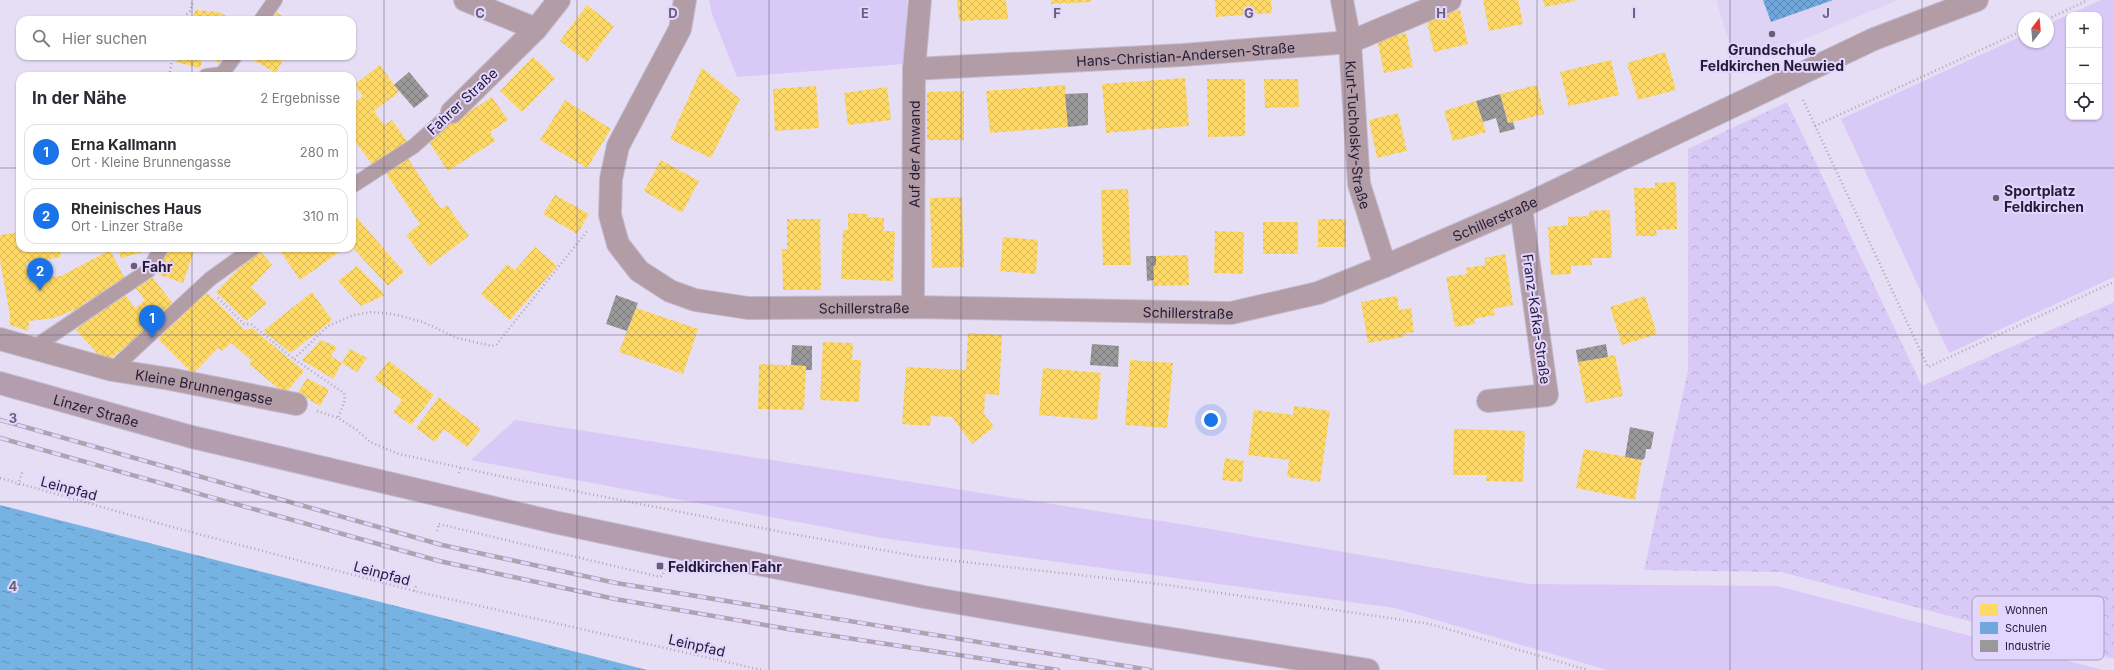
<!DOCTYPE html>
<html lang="de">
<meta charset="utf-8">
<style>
body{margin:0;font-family:Inter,sans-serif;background:#f7f7f7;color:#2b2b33}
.controls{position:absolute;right:12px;top:12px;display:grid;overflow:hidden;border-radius:8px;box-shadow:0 1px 3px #0004}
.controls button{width:36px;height:36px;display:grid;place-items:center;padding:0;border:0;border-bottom:1px solid #e1e1e2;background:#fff;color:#2b2b33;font:20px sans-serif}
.compass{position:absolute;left:2018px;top:12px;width:36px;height:36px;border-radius:50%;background:#fff;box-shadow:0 1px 3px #0004;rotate:16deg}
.you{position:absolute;left:1211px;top:420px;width:14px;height:14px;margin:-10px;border:3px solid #fff;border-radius:50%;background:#1a73e8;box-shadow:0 0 0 6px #1a73e833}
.badge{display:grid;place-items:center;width:26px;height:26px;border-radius:50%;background:#1a73e8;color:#fff;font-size:13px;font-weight:700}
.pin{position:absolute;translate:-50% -33px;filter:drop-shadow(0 1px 2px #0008)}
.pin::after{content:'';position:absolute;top:21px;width:14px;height:12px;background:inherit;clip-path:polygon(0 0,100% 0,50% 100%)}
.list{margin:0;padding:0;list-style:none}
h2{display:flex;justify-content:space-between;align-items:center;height:52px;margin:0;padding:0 16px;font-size:17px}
h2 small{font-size:13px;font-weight:400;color:#7c7c81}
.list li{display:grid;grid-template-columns:26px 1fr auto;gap:12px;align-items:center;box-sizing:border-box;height:56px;margin:0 8px 8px;padding:0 8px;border:1px solid #e1e1e2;border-radius:12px}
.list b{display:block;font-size:15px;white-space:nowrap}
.list p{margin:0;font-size:13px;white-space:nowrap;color:#7c7c81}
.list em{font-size:13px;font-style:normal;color:#7c7c81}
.icon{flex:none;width:22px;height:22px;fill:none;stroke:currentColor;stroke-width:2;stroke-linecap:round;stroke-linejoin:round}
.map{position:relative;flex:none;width:2114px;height:670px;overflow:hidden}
.search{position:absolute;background:#fff;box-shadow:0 1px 3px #0004;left:16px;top:16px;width:340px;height:44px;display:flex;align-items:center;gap:10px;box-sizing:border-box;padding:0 14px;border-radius:12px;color:#7c7c81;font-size:15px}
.panel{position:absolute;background:#fff;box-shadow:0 1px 3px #0004;left:16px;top:72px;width:340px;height:180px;border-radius:12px}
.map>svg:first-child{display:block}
.built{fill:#ded2f5}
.green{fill:#d9c9f7;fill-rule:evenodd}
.forest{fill:url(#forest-crowns)}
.water{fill:url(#water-ripples)}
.homes{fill:url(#homes-cross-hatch)}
.schools{fill:url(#schools-cross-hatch)}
.industry{fill:url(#industry-cross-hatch)}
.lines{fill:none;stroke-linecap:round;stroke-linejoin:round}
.service-casing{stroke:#c4bdd1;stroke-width:16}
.minor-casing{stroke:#c4bdd1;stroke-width:24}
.primary-casing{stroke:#c4bdd1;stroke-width:24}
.path{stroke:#b3a6b3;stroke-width:2.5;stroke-dasharray:1 3;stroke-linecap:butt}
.service{stroke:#b29da7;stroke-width:14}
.minor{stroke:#b29da7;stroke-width:22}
.primary{stroke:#b39dae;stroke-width:22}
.rail-casing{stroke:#afa2b2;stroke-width:4.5}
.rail{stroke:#e2d5fe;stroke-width:3;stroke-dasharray:9;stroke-linecap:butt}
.grid{fill:none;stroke:#695f78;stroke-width:1;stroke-opacity:0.55}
.poi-dot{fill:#695f78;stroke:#e2d5fe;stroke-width:1.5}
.labels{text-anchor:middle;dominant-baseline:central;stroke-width:4;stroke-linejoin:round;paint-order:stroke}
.poi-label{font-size:14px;font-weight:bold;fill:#251b35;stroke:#e2d5fe;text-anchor:start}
.street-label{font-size:14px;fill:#251b35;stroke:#e2d5fe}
.key{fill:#e2d5fe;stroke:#a99dc2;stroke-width:1}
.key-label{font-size:11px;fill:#251b35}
.grid-label{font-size:13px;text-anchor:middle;font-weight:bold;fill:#695f78;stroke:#e2d5fe;stroke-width:4;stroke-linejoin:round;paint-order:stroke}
</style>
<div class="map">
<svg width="2114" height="670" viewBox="0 0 2114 670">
<defs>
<pattern id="forest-crowns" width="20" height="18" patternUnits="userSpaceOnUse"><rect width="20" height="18" fill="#d9c9f7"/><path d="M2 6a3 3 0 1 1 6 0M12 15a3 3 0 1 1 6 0" fill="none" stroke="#baacd4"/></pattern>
<pattern id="water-ripples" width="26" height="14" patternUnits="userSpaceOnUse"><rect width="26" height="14" fill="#77b3e2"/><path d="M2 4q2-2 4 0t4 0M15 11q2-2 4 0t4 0" fill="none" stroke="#6191b8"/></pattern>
<pattern id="homes-cross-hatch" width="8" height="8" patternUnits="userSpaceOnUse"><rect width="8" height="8" fill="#ffd966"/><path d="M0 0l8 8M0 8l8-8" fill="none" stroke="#daba59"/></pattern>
<pattern id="schools-cross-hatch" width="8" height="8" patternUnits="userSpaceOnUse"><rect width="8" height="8" fill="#6fa8dc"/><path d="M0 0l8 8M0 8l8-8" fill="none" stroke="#5b88b3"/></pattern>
<pattern id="industry-cross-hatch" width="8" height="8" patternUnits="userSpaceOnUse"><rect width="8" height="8" fill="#999"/><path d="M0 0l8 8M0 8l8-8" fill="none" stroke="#7d7c7e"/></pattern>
</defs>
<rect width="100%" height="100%" fill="#e6def5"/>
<path class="built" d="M1716,0H1898L1737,67Z"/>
<path class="green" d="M709,0H907L905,64L737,77L712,14Z
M2101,0H2114V277L1949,353L1841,119L2024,35V42H2048V24ZM2069,15H2099V117H2069Z
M515,420L1193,526L1529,584L1777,586L2103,670H1607L1395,608L882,538L471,460Z"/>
<path class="forest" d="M1787,102L1922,386L2114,302V659L1781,572L1644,570L1688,371V149Z"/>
<path class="water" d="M0,505L647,670H0Z"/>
<path class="homes" d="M957,0H1006L1008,19L959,21Z
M1051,0H1091V2L1051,4Z
M1215,0H1271L1272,13L1216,17Z
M1483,0H1518L1523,24L1489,31Z
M1543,0H1575V1L1545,7Z
M587,5L614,26L587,62L560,41Z
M196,10L218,12L235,20H191Z
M1460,10L1468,44L1434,52L1426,17Z
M274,11L289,20H269Z
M1406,33L1413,67L1384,73L1377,39Z
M1665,52L1676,90L1638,100L1627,63Z
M178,56H203L200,68L176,62Z
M205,56H223L219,63Z
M246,56H285L276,73Z
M533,57L555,78L522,112L500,91Z
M1611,60L1619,95L1569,106L1560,72Z
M380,65L399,92L374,111L384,125L392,120L409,144L374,167L352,137V104L363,96L354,85Z
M702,68L740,99L711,158L670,139Z
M1185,78L1189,126L1106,133L1102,84Z
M1207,79H1245V136L1208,137Z
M1264,79H1298L1299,107L1265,108Z
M1065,85L1068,127L990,133L986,91Z
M1537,85L1544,114L1508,123L1500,94Z
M816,86L819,128L775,131L773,89Z
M887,87L891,120L848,125L844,93Z
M964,91V140H927V92Z
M492,97L508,120L490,132L495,141L448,171L427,139Z
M565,100L611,129L587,168L540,140Z
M1476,101L1486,132L1453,141L1444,111Z
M1398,113L1407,151L1377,158L1369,120Z
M407,157L441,209L447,205L469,236L429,266L406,235L420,224L385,172Z
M661,160L699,181L682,213L644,191Z
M1676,182L1677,229L1656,230L1657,236H1636L1634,188H1655V183Z
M1128,189L1131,265H1103L1101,190Z
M555,195L589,214L577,234L543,214Z
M962,197L964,267L932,268L930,198Z
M1610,210L1612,258H1591L1592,265L1571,266V274L1551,275L1548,227L1568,225V217L1589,216V211Z
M352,212L404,272L388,286L352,247Z
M848,213L868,214L867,217L884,218V231H895L893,281L841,279L843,230H848Z
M787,219H820L821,290H783L782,249H787Z
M1318,219H1346V247H1318Z
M1263,222H1298V254H1263Z
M1215,231L1244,232L1243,274L1214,273Z
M20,232V248H60L61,257L26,263L28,279L61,276L110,250L126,281L84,303V306L54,318L29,321L28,331L10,325V316L0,260V235Z
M1003,237L1038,240L1036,274L1000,271Z
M535,247L557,266L510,320L481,294L507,264L515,270Z
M118,248H149L150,250L121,258Z
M166,248H195L183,283L157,274Z
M284,248H345L300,280L280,251Z
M260,251L272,265L251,287L267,303L246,321L216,292L239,268Z
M1505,254L1513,305L1493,309L1495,315L1474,319L1475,324L1455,327L1446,277L1467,274L1466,268L1485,265V258Z
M1188,255L1189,285L1154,286L1153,266L1156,265V256Z
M357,266L385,295L361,306L338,281Z
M150,274L174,305L106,363L76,330L123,292L135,308L145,300L134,286Z
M205,291L244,329L242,331L252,328L304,371L285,394L249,364L252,361L231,343L222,351L218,348L193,374L158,339Z
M312,292L332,320L291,353L263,331Z
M1397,296L1399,310L1411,308L1414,332L1403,334L1404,337L1368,343L1361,302Z
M1645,296L1657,334L1622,345L1610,307Z
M636,308L698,329L683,374L619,352Z
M968,333L1002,335L999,395L985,394L984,414L994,427L972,444L952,417L931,416L930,426L902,424L906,367L966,370Z
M321,340L337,347L331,356L342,363L333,379L302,360Z
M823,342L853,343L852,360H861L859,402L820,400Z
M350,349L367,358L357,372L342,363Z
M1615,355L1623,396L1586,403L1578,362Z
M1130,360L1173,363L1167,428L1125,425Z
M389,361L434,395L411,425L393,412L402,400L374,379Z
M759,364L806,366L804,410L758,409Z
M1043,368L1101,373L1097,420L1039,415Z
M307,378L329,390L320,406L298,393Z
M439,397L481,429L467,447L444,429L435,442L416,428Z
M1294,406L1330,411L1320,482L1287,477L1289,460L1248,455L1254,410L1293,415Z
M1454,429L1525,431L1523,482L1486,481L1487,475H1453Z
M1584,449L1642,460L1635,500L1576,488Z
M1225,458L1244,461L1242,482L1222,480Z"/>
<path class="schools" d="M1763,0H1833L1771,22Z"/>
<path class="industry" d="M409,72L429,96L414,108L394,85Z
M1088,93V125L1068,127L1065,94Z
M1500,94L1508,123L1513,122L1515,129L1500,133L1496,118L1483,122L1476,101Z
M1146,256H1156V265L1153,266L1154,280L1147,281Z
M616,295L638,303L627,331L606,324Z
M1092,344L1119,346L1118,367L1090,365Z
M1606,344L1608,357L1578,362L1576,350Z
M792,345L812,346V370H806V366L791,365Z
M1630,427L1654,432L1651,449H1646L1645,458L1642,460L1625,457Z"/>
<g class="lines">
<defs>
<path id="service" d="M261,20L275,0
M206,76L222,74L235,56
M352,186L414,146L452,112
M33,348L149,270L161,248
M112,370L210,279L253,248"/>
<g id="minor">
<path d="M465,0L536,29"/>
<path id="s1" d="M685,0L680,29L618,146L611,179L610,215L618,244L639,271L670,291L695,300L748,308L913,307L1231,313L1318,293L1385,266L1521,207L1874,39L1977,0"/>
<path id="s2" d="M1342,0L1350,42L1359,184L1385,266"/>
<path id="s3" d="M914,69L1183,55L1350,42L1450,0"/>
<path d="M452,112L536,29L559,0"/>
<path id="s4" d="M913,307L914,69L920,0"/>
<path id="s5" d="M0,339L112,370L170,379L296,404"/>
<path d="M1488,401L1547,395L1521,207"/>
</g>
<g id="primary">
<path id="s6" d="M0,383L192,437L554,522L697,552L924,597L1116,630L1368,670"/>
</g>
</defs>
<use href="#service" class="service-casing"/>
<use href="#minor" class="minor-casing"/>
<use href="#primary" class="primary-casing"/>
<path class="path" d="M2048,19L2088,0
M181,20L190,11L193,0
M169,76L173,56
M1803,100L1928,367L2114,282
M1815,126L2024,30
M218,298L244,324H251L294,359L344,393L345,400L338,418
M294,359L328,326L354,315L371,312L393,314L423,322L457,338L492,346L496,345L588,230
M317,411L338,418L357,430L370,442L399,454L504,477L787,533L921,557L1167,585L1430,624L1588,670
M459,473L461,467
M0,478L172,527L414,591L762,670
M18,485L23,470
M439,524L660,577L663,575L665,569
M437,531L439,524
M414,591L416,586"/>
<use href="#service" class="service"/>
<use href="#minor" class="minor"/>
<use href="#primary" class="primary"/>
<defs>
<path id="rail" d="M0,420L442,545L616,583L1150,670
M0,438L439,561L615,599L788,629L1058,670"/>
</defs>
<use href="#rail" class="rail-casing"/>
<use href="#rail" class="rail"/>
</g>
<path class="grid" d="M192,0V20M384,0V670M577,0V670M769,0V670M961,0V670M1153,0V670M1345,0V670M1537,0V670M1730,0V670M1922,0V670M192,56V76M0,168H20M352,168H2114M192,248V670M0,335H2114M0,502H2114"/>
<g class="poi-dot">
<circle cx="1772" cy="34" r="4"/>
<circle cx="1996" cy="198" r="4"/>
<circle cx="134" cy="266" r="4"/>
<rect x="656" y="562" width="8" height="8" rx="2"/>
</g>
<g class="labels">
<g class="poi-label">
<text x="1772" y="49" text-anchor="middle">Grundschule<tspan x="1772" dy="16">Feldkirchen Neuwied</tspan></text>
<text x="2004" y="190">Sportplatz<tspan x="2004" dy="16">Feldkirchen</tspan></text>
<text x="142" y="266">Fahr</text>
<text x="668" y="566">Feldkirchen Fahr</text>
</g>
<g class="street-label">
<text stroke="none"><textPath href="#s3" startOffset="272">Hans-Christian-Andersen-Straße</textPath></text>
<text transform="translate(462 101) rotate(-43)">Fahrer Straße</text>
<text stroke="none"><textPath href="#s2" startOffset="136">Kurt-Tucholsky-Straße</textPath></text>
<text stroke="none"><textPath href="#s4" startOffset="153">Auf der Anwand</textPath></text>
<text stroke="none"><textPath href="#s1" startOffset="1177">Schillerstraße</textPath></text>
<text stroke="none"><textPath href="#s1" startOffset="529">Schillerstraße</textPath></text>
<text stroke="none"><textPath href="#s1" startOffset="853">Schillerstraße</textPath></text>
<text transform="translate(1537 319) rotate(82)">Franz-Kafka-Straße</text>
<text stroke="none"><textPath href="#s5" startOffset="210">Kleine Brunnengasse</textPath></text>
<text stroke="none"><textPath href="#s6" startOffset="100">Linzer Straße</textPath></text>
<text transform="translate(69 488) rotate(15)">Leinpfad</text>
<text transform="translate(382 573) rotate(15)">Leinpfad</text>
<text transform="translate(697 645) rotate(13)">Leinpfad</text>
</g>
</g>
<rect x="1972" y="596" width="132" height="64" rx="6" class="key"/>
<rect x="1980" y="604" width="18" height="12" fill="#ffd966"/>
<rect x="1980" y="622" width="18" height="12" fill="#6fa8dc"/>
<rect x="1980" y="640" width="18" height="12" fill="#999"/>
<g class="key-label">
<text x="2005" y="614">Wohnen</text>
<text x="2005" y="632">Schulen</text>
<text x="2005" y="650">Industrie</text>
</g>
<g class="grid-label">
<text x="480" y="18">C</text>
<text x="673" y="18">D</text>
<text x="865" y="18">E</text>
<text x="1057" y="18">F</text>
<text x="1249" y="18">G</text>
<text x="1441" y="18">H</text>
<text x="1634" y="18">I</text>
<text x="1826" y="18">J</text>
<text x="13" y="423">3</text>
<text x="13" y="591">4</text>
</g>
</svg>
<div class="controls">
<button>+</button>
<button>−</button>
<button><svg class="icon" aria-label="locate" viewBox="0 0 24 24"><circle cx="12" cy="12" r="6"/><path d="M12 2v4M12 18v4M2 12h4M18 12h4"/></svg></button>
</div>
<svg class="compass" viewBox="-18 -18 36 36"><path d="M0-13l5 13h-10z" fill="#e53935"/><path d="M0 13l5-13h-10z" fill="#7c7c81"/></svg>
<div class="you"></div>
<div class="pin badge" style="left:152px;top:338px">1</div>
<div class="pin badge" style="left:40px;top:291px">2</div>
<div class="search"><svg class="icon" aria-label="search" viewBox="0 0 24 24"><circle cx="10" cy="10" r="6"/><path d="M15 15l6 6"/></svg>Hier suchen</div>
<section class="panel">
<h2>In der Nähe<small>2 Ergebnisse</small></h2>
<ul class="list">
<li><span class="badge">1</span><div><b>Erna Kallmann</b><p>Ort · Kleine Brunnengasse</p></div><em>280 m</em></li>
<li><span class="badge">2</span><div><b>Rheinisches Haus</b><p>Ort · Linzer Straße</p></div><em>310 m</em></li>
</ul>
</section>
</div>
